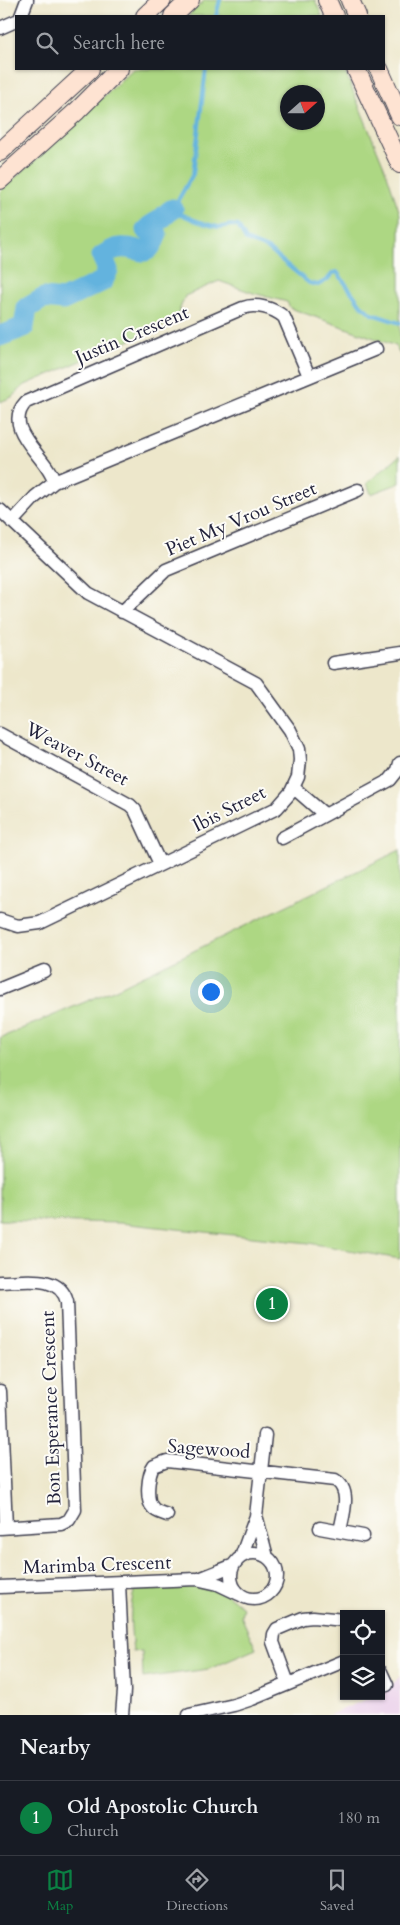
<!DOCTYPE html>
<style>
body{margin:0;font-family:Cardo,serif;background:#242831;color:#f1f3f6}
.controls{position:absolute;right:15px;bottom:15px;display:grid;overflow:hidden;border-radius:0px;box-shadow:0 1px 4px #0004}
.controls button{width:45px;height:45px;display:grid;place-items:center;padding:0;border:0;border-bottom:1px solid #363941;background:#171b24;color:#f1f3f6;font:25px sans-serif}
.compass{position:absolute;left:280px;top:85px;width:45px;height:45px;border-radius:50%;background:#171b24;box-shadow:0 1px 4px #0004;rotate:69deg}
.you{position:absolute;left:210px;top:991px;width:18px;height:18px;margin:-12px;border:4px solid #fff;border-radius:50%;background:#1a73e8;box-shadow:0 0 0 8px #1a73e833}
.badge{display:grid;place-items:center;width:32px;height:32px;border-radius:50%;background:#0b8043;color:#fff;font-size:16px;font-weight:700}
.pin{position:absolute;translate:-50% -50%;border:2px solid #fff;box-shadow:0 1px 5px #0006}
.list{margin:0;padding:0;list-style:none}
h2{display:flex;justify-content:space-between;align-items:center;height:65px;margin:0;padding:0 20px;font-size:21px}
h2 small{font-size:16px;font-weight:400;color:#9ea1a6}
.list li{display:grid;grid-template-columns:32px 1fr auto;gap:15px;align-items:center;box-sizing:border-box;height:75px;padding:0 20px;border-top:1px solid #363941}
.list b{display:block;font-size:19px;white-space:nowrap}
.list p{margin:0;font-size:16px;white-space:nowrap;color:#9ea1a6}
.list em{font-size:16px;font-style:normal;color:#9ea1a6}
.icon{flex:none;width:28px;height:28px;fill:none;stroke:currentColor;stroke-width:2;stroke-linecap:round;stroke-linejoin:round}
.map{position:relative;flex:none;width:400px;height:1715px;overflow:hidden}
.search{position:absolute;background:#171b24;box-shadow:0 1px 4px #0004;left:15px;right:15px;top:15px;height:55px;display:flex;align-items:center;gap:12px;box-sizing:border-box;padding:0 18px;border-radius:0px;color:#9ea1a6;font-size:19px}
.sheet{height:140px;background:#171b24}
nav{display:flex;justify-content:space-around;align-items:center;box-sizing:border-box;height:70px;border-top:1px solid #363941;background:#171b24;font-size:14px;color:#9ea1a6}
nav a{display:grid;justify-items:center;gap:2px}
nav .on{color:#0b8043}
.map>svg:first-child{display:block}
.built{fill:#ebd1eb}
.green{fill:#add783;stroke:#687c5f;fill-rule:evenodd}
.lines{fill:none;stroke-linecap:round;stroke-linejoin:round}
.stream{stroke:#63b3de;stroke-width:4}
.river{stroke:#63b3de;stroke-width:21}
.street-casing{stroke:#404051;stroke-width:15}
.secondary-casing{stroke:#404051;stroke-width:20}
.street{stroke:#fff;stroke-width:12}
.secondary{stroke:#fee3d2;stroke-width:18}
.labels{text-anchor:middle;dominant-baseline:central;stroke-width:4;stroke-linejoin:round;paint-order:stroke}
.street-label{font-size:19px;fill:#22223b;stroke:#fdfcf7}
</style>
<div class="map">
<svg width="400" height="1715" viewBox="0 0 400 1715">
<rect width="100%" height="100%" fill="#fdfcf7"/>
<filter id="ink" filterUnits="userSpaceOnUse"><feTurbulence type="fractalNoise" baseFrequency=".02" numOctaves="2"/><feDisplacementMap in="SourceGraphic" scale="10" xChannelSelector="R" yChannelSelector="G"/><feConvolveMatrix kernelMatrix="1 2 1 2 8 2 1 2 1" color-interpolation-filters="sRGB"/></filter>
<filter id="wash" filterUnits="userSpaceOnUse"><feTurbulence type="fractalNoise" baseFrequency=".0096" numOctaves="4" result="noise"/><feDisplacementMap in="SourceGraphic" scale="20" xChannelSelector="R" yChannelSelector="G"/><feGaussianBlur stdDeviation="1.12" result="paint"/><feColorMatrix in="noise" values="0 0 0 0 0 0 0 0 0 0 0 0 0 0 0 0 0 1.4 0 .05"/><feComposite in="paint" operator="in"/></filter>
<g filter="url(#wash)">
<rect width="100%" height="100%" fill="#ede7cb"/>
<path class="built" d="M400,1676V1715H329L374,1696H381V1693L387,1691Z"/>
<path class="green" d="M205,0H315L322,16H188Z
M133,69H344L387,174L400,214V355L396,346L290,308L287,302L253,293L219,281L185,296L175,321L25,385L12,397L0,402V191L48,149ZM288,92H318V122H288Z
M400,455V483L371,494L367,483Z
M400,850V1259L309,1243L120,1223L0,1220V1038L118,988Z
M205,1585L225,1593L243,1607L241,1616L256,1649L209,1669L143,1678L142,1651L133,1652C131,1631 128,1608 135,1589Z"/>
<g class="lines">
<path class="stream" d="M216,16L220,0
M206,69L193,174L173,209C187,218 202,224 218,227C226,228 227,223 238,226L246,240L268,249L309,283L318,285L327,280L333,273L337,272L361,305L372,314L400,323"/>
<path class="river" d="M0,336L24,327L27,308L44,298L63,300L103,281L108,270L102,256C107,253 114,248 120,248C142,246 146,263 157,234L146,230C151,224 154,224 160,220C164,217 167,212 173,209"/>
</g>
</g>
<g filter="url(#ink)">
<g class="lines">
<defs>
<path id="street" d="M21,16L27,0
M0,28L16,21
M54,482C49,458 0,429 26,402L243,308C256,303 273,308 284,317L309,376
M0,510L88,593L256,683L290,730L299,749L300,760L298,777L291,792L277,808L40,923L18,926L0,920
M12,522L35,497L54,482L376,349
M122,612L166,570L358,490
M333,663L400,653
M0,734L130,805L135,810L160,864
M294,788L324,814
M282,838L390,780L398,770L400,763
M0,989L44,971
M0,1282C23,1282 60,1273 67,1302L75,1510L69,1520L61,1524L0,1528
M0,1391L6,1527
M167,1515C162,1513 156,1512 153,1508C145,1500 148,1474 154,1466L167,1461L335,1480C352,1490 343,1515 340,1531
M257,1519L267,1557
M320,1528L363,1536
M231 1576a23 23 0 1 1 46 0a23 23 0 1 1-46 0Z
M241,1557L256,1516L265,1435
M199,1579L234,1565
M119,1583L124,1691L122,1715
M0,1587L196,1579L218,1584L239,1594
M381,1672L387,1685
M288,1683L273,1642L274,1634L277,1629L303,1618L313,1617L344,1620
M189,1715L234,1705L252,1699L344,1661"/>
<path id="secondary" d="M327,0L334,16
M350,0L357,16
M145,16L162,0
M173,16L190,0
M356,69L400,164
M379,69L400,116
M0,152L90,69
M0,180L77,111L119,69"/>
</defs>
<use href="#street" class="street-casing"/>
<use href="#secondary" class="secondary-casing"/>
<use href="#street" class="street"/>
<use href="#secondary" class="secondary"/>
</g>
</g>
<g class="labels">
<g class="street-label">
<text transform="translate(132 335) rotate(-23)">Justin Crescent</text>
<text transform="translate(241 519) rotate(-23)">Piet My Vrou Street</text>
<text transform="translate(77 754) rotate(28)">Weaver Street</text>
<text transform="translate(229 809) rotate(-27)">Ibis Street</text>
<text transform="translate(51 1408) rotate(-92)">Bon Esperance Crescent</text>
<text transform="translate(209 1449) rotate(4)">Sagewood</text>
<text transform="translate(97 1565) rotate(-2)">Marimba Crescent</text>
</g>
</g>
</svg>
<div class="controls">
<button><svg class="icon" aria-label="locate" viewBox="0 0 24 24"><circle cx="12" cy="12" r="6"/><path d="M12 2v4M12 18v4M2 12h4M18 12h4"/></svg></button>
<button><svg class="icon" aria-label="layers" viewBox="0 0 24 24"><path d="M12 4l9 5-9 5-9-5zM3 14l9 5 9-5"/></svg></button>
</div>
<svg class="compass" viewBox="-18 -18 36 36"><path d="M0-13l5 13h-10z" fill="#e53935"/><path d="M0 13l5-13h-10z" fill="#9ea1a6"/></svg>
<div class="you"></div>
<div class="pin badge" style="left:272px;top:1304px">1</div>
<div class="search"><svg class="icon" aria-label="search" viewBox="0 0 24 24"><circle cx="10" cy="10" r="6"/><path d="M15 15l6 6"/></svg>Search here</div>
</div>
<section class="sheet">
<h2>Nearby<small></small></h2>
<ul class="list">
<li><span class="badge">1</span><div><b>Old Apostolic Church</b><p>Church</p></div><em>180 m</em></li>
</ul>
</section>
<nav>
<a class="on"><svg class="icon" aria-label="map" viewBox="0 0 24 24"><path d="M3 6l6-2 6 2 6-2v14l-6 2-6-2-6 2zM9 4v14M15 6v14"/></svg>Map</a>
<a><svg class="icon" aria-label="directions" viewBox="0 0 24 24"><path d="M12 3l9 9-9 9-9-9zM9 14v-3h6M13 9l2 2-2 2"/></svg>Directions</a>
<a><svg class="icon" aria-label="saved" viewBox="0 0 24 24"><path d="M7 4h10v16l-5-4-5 4z"/></svg>Saved</a>
</nav>
